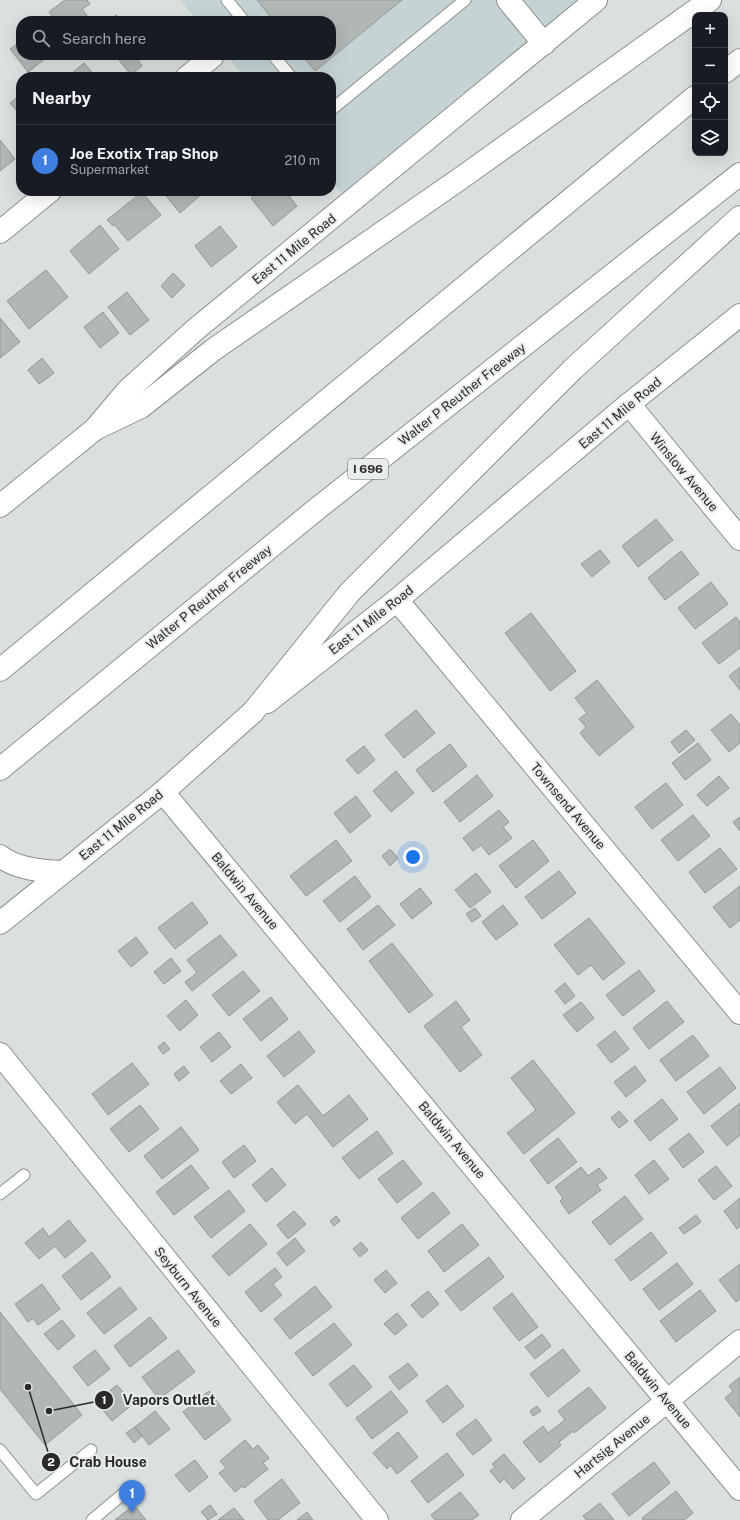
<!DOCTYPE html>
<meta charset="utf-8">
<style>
body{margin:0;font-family:"Public Sans",sans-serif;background:#20242c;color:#f1f3f6}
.controls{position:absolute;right:12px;top:12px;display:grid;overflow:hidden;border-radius:8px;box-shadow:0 4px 16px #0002}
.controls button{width:36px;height:36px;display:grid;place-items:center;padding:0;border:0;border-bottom:1px solid #363941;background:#171b24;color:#f1f3f6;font:20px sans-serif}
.you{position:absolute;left:413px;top:857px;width:14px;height:14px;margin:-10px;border:3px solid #fff;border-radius:50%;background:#1a73e8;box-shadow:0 0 0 6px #1a73e833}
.badge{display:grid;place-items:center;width:26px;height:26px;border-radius:50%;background:#7c3aed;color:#fff;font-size:13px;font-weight:700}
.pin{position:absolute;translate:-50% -33px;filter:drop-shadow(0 1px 2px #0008)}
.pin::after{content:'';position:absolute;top:21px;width:14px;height:12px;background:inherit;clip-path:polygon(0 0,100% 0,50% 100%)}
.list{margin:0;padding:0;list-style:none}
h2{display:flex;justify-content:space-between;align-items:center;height:52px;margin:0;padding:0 16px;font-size:17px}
h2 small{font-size:13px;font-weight:400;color:#9ea1a6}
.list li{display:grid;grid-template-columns:26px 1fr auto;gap:12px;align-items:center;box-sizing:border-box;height:72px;padding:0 16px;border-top:1px solid #363941}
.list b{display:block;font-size:15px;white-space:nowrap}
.list p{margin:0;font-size:13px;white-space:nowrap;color:#9ea1a6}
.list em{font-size:13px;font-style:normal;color:#9ea1a6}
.icon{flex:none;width:22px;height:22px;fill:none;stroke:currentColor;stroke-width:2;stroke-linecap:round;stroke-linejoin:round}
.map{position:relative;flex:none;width:740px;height:1520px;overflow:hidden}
.search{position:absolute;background:#171b24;box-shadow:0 4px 16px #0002;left:16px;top:16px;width:320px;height:44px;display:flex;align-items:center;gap:10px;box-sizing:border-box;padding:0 14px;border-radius:16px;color:#9ea1a6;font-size:15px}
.panel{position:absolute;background:#171b24;box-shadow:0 4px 16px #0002;left:16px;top:72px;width:320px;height:124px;border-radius:16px}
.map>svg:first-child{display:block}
.built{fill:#c5d3d4}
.building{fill:#b1b6b6;stroke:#939797}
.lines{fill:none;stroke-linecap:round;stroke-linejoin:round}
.lane-casing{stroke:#8b9090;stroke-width:13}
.street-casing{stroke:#8b9090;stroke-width:24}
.secondary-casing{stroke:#8b9090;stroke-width:24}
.primary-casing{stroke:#8b9090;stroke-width:24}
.highway-casing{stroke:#8b9090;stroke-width:24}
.lane{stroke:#fff;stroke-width:11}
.street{stroke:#fff;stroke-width:22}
.secondary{stroke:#fff;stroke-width:22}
.primary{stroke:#fff;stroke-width:22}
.highway{stroke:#fff;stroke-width:22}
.labels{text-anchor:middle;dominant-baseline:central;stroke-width:4;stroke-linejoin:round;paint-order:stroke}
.shield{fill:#e8ecec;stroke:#626464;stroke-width:1}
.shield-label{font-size:12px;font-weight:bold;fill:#292a2a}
.street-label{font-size:13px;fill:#292a2a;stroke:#e8ecec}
.leader{fill:none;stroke:#292a2a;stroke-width:1.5}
.callout-dot{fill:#292a2a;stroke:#e8ecec;stroke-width:1.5}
.mark-label{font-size:12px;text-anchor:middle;font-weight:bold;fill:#fff}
.callout-label{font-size:14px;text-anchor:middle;font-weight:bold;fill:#292a2a;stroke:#e8ecec;stroke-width:4;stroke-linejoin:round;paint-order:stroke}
</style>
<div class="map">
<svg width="740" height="1520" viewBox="0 0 740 1520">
<rect width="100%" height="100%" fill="#dadfdf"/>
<path class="built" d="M180,0H578L342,194L331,180V77H245L226,55H331V21H198Z"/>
<path class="building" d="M65,0H87L90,4L82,9L91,21H56L49,12Z
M257,0H402L315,71L302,55H331V21H274Z
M116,15L121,21H109Z
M21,41V55H50L28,72L10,49Z
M115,55H145L138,60L142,66L131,75Z
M84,63L96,77H67Z
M21,94V116L10,103Z
M0,140L15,159L0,171Z
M162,191H203L204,192L180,213Z
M259,191H285L297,206L273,226L251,198Z
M142,192L161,215L128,241L114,224L113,226L107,220Z
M100,225L119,249L89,274L70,251Z
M220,226L237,247L211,267L195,246Z
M46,270L68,297L29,329L7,301Z
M173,273L185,285L172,298L161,286Z
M127,292L149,320L130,335L108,307Z
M103,312L119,333L100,348L84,327Z
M0,318L20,342L0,358Z
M42,358L54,373L39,384L28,370Z
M656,519L673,540L638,567L622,546Z
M600,550L610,562L592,577L581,564Z
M681,551L699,574L665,600L648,578Z
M711,582L728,604L695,629L678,608Z
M531,613L576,671L550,691L505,633Z
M736,617L740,622V648L719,664L702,643Z
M740,667V690L729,676Z
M597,680L634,727L599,756L580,733L586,727L579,719L587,713L575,698Z
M416,710L435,733L404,758L385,735Z
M731,714L740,725V743L729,752L711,730Z
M686,730L695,740L679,753L671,742Z
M698,743L711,760L685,780L672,763Z
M450,744L467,766L433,792L416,770Z
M364,746L375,760L358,774L346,760Z
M396,771L414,793L391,812L373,791Z
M477,775L493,796L460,822L444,802Z
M719,776L729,788L707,806L697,795Z
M666,783L683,805L652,829L635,807Z
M356,796L371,816L350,833L334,813Z
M499,810L509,822L503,827L512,838L489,855L481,845L473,851L463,838Z
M693,815L710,836L678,861L661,840Z
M740,817V831L733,822Z
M336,840L352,861L306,896L290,876Z
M533,840L549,861L516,888L499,866Z
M720,848L737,869L705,893L689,872Z
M390,849L398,858L390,866L382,856Z
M559,871L576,893L542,919L525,897Z
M476,873L491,892L470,908L455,890Z
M355,876L371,897L340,922L323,901Z
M740,886V920L730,928L713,907Z
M420,888L432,903L412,919L400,904Z
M192,902L208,923L175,949L158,928Z
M378,905L395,925L363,950L347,929Z
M503,905L518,924L496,940L482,922Z
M475,908L481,916L472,922L466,914Z
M589,918L625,963L603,980L591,965L578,975L554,945Z
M220,935L237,955L192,991L185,982L197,973L187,960Z
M136,937L148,953L131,967L118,951Z
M392,943L433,995L409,1013L369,961Z
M171,958L181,971L164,984L154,972Z
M639,970L655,991L623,1016L606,995Z
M243,971L260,991L229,1016L212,995Z
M565,983L575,996L565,1004L555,991Z
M271,997L288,1019L261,1041L243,1019Z
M186,1000L198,1015L180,1031L167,1016Z
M456,1001L470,1020L461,1027L482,1055L460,1072L424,1026Z
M667,1001L684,1022L649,1049L633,1028Z
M581,1002L594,1018L577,1032L563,1015Z
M299,1031L315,1052L284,1077L267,1056Z
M615,1031L629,1049L611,1063L597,1045Z
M219,1032L231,1047L212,1062L200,1047Z
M693,1035L709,1056L676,1081L660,1060Z
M164,1042L170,1049L163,1054L158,1047Z
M533,1060L575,1113L524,1154L507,1133L536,1110L511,1078Z
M132,1063L149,1084L108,1115L92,1094Z
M241,1064L252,1078L231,1094L220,1081Z
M184,1066L189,1073L179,1081L174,1074Z
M635,1066L646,1081L626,1097L614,1082Z
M720,1067L736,1088L704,1114L687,1092Z
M298,1085L323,1116L349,1095L368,1119L333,1147L307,1114L295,1124L277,1102Z
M662,1099L678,1119L650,1141L634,1121Z
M740,1103V1135L727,1146L711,1126Z
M140,1105L159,1129L129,1152L110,1129Z
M619,1111L628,1121L619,1128L611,1118Z
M181,1127L199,1150L162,1179L144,1156Z
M377,1131L393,1153L359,1179L342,1158Z
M689,1133L704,1152L683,1168L669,1149Z
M558,1138L577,1162L548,1184L530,1160Z
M244,1145L256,1161L234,1178L222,1162Z
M403,1160L422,1184L397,1203L378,1179Z
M654,1160L669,1179L649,1194L635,1175Z
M191,1165L209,1188L174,1215L156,1192Z
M716,1166L732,1186L714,1200L698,1180Z
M581,1167L588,1176L599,1168L607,1178L597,1185L601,1190L569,1214L560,1201L563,1198L555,1187Z
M272,1168L286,1185L266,1202L252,1185Z
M229,1190L245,1211L211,1238L194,1217Z
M433,1192L450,1213L418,1239L401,1218Z
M625,1196L643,1219L610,1245L592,1222Z
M740,1198V1226L737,1229L724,1211Z
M294,1211L306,1224L288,1239L277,1225Z
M696,1215L701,1222L684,1234L679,1228Z
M336,1216L340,1221L334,1226L330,1221Z
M69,1220L86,1241L65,1258L55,1246L39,1259L25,1243L43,1228L49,1237Z
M250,1224L267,1244L229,1276L212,1256Z
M462,1224L479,1245L444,1272L428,1251Z
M651,1232L667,1253L631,1281L615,1260Z
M295,1238L305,1251L287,1266L277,1253Z
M361,1242L368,1250L360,1257L353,1249Z
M92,1252L111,1277L81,1300L62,1276Z
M489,1257L504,1277L461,1311L445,1291Z
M677,1263L693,1284L659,1310L643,1289Z
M740,1264V1299L736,1302L719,1280Z
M275,1268L282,1277L273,1284L282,1295L261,1312L245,1292Z
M386,1270L397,1283L385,1293L374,1280Z
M42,1284L60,1309L38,1325L33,1318L28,1322L15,1304Z
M315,1286L332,1307L290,1339L274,1319Z
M120,1287L137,1309L104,1334L87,1313Z
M700,1290L716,1311L676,1342L660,1321Z
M428,1291L439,1304L422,1318L411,1305Z
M512,1293L538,1327L519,1341L493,1308Z
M0,1312L82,1415L45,1445L0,1389Z
M397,1313L407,1325L395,1335L384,1324Z
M150,1317L167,1338L130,1367L114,1346Z
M62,1320L75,1336L58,1350L44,1334Z
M334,1323L352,1345L313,1376L295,1353Z
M542,1334L551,1346L535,1359L525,1347Z
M563,1349L580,1371L548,1397L530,1374Z
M95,1350L110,1369L88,1386L73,1367Z
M178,1350L195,1372L159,1399L142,1377Z
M408,1363L418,1375L399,1390L389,1377Z
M354,1365L372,1387L347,1407L329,1384Z
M740,1377V1417L725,1398L733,1391L729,1386Z
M117,1385L133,1404L112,1421L96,1402Z
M447,1385L464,1406L443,1423L426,1401Z
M589,1387L606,1408L574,1433L573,1431L559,1442L561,1445L540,1463L523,1442L543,1426L548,1433L565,1420L558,1411Z
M209,1391L231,1420L205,1440L183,1412Z
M391,1391L408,1412L372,1439L356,1418Z
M537,1406L541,1411L533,1416L530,1411Z
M155,1411L170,1429L149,1445L135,1427Z
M476,1419L492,1440L473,1455L456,1434Z
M135,1427L142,1436L134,1443L126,1433Z
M398,1432L418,1457L397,1474L390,1465L387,1469L373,1453Z
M245,1440L253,1449L258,1445L269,1458L263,1463L268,1469L244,1488L242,1486L235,1492L219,1473L226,1468L220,1461Z
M447,1453L464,1475L428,1503L411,1481Z
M504,1454L525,1479L513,1489L504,1479L500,1483L490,1471L495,1467L492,1464Z
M195,1460L208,1477L189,1492L175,1475Z
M654,1462L670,1483L629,1516L612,1494Z
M282,1479L300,1503L278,1520H268L254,1501Z
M676,1491L693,1513L684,1520H643L642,1518Z
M460,1492L479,1515L472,1520H435L431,1515Z
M600,1503L614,1520H586L583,1516Z
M134,1505L146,1520H115Z
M210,1505L217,1514L208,1520L201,1512Z
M234,1508L244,1520H218Z
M307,1512L313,1520H297Z"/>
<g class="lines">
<defs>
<path id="lane" d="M227,0L244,21
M273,55L291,77
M331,110L465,0
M0,1194L24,1175
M0,1450L36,1494L91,1450
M92,1520L129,1489"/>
<path id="street" d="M508,0L544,44
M187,77L212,57
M0,232L50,191
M629,404L740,539
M397,600L740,1013
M163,792L740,1489
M0,1054L377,1520
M522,1520L740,1341"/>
<path id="secondary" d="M95,429L127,391L196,329L596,0
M267,702L397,600L629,404L740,315"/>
<path id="primary" d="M0,506L95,429
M0,856C16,869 42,871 62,872
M0,923L163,792L253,712"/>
<path id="highway" d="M725,72L740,60
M95,429L141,407L213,350L464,176L710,0
M0,670L695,97
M253,712L350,592L573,369L740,217
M0,769L313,512L740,174"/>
</defs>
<use href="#lane" class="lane-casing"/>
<use href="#street" class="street-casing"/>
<use href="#secondary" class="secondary-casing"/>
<use href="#primary" class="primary-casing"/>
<use href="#highway" class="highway-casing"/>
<use href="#lane" class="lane"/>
<use href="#street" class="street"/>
<use href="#secondary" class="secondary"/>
<use href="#primary" class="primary"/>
<use href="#highway" class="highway"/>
</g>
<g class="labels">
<rect class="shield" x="348" y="459" width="40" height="20" rx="3"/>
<g class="shield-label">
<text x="368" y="469">I 696</text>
</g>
<g class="street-label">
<text transform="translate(294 249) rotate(-39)">East 11 Mile Road</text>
<text transform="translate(462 394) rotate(-38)">Walter P Reuther Freeway</text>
<text transform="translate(620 413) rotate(-40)">East 11 Mile Road</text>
<text transform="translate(684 472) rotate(50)">Winslow Avenue</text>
<text transform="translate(209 597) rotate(-39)">Walter P Reuther Freeway</text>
<text transform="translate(371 620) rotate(-38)">East 11 Mile Road</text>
<text transform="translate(568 806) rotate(50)">Townsend Avenue</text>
<text transform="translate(121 825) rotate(-39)">East 11 Mile Road</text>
<text transform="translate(245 891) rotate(50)">Baldwin Avenue</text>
<text transform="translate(452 1140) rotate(50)">Baldwin Avenue</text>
<text transform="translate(188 1287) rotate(51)">Seyburn Avenue</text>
<text transform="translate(658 1390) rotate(50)">Baldwin Avenue</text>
<text transform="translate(612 1446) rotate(-39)">Hartsig Avenue</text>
</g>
</g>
<path class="leader" d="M49 1411L104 1400M28 1387L51 1462"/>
<g class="callout-dot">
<circle cx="49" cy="1411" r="4"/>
<circle cx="28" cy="1387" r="4"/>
<circle cx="104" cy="1400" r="10"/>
<circle cx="51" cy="1462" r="10"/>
</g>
<g class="mark-label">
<text x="104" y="1404">1</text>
<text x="51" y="1466">2</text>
</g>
<g class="callout-label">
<text x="169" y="1405">Vapors Outlet</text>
<text x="108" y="1467">Crab House</text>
</g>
</svg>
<div class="controls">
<button>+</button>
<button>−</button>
<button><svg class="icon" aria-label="locate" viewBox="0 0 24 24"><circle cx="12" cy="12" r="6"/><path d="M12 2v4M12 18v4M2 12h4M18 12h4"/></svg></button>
<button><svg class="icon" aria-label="layers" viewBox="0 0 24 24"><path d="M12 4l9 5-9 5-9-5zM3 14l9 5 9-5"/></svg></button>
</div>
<div class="you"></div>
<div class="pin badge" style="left:132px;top:1513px;background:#3f7fe0">1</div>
<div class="search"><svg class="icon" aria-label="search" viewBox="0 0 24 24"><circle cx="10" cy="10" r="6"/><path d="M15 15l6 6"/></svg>Search here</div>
<section class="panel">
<h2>Nearby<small></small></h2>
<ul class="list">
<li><span class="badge" style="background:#3f7fe0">1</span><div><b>Joe Exotix Trap Shop</b><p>Supermarket</p></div><em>210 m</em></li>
</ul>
</section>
</div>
